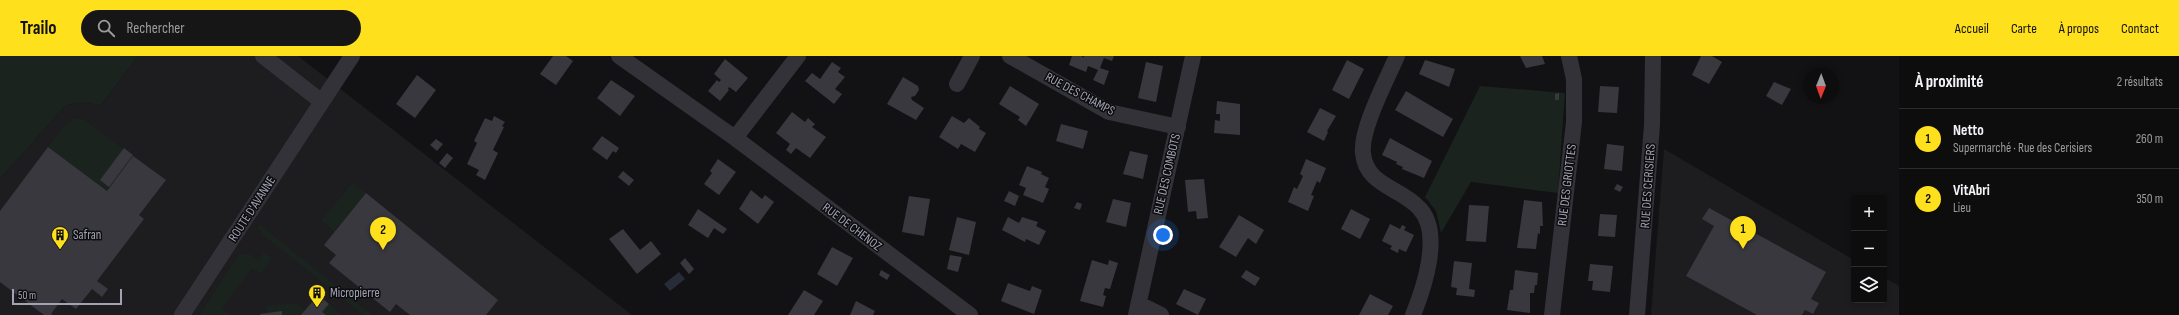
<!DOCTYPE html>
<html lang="fr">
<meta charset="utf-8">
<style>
body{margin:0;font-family:"Sofia Sans Condensed",sans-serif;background:#171617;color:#f1f3f6}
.controls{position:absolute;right:12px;bottom:12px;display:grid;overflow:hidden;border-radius:4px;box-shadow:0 2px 6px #0003}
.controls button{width:36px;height:36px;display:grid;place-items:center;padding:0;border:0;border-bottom:1px solid #2e2d2e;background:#0e0d0e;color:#f1f3f6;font:20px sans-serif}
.compass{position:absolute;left:1803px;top:12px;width:36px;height:36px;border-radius:50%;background:#0e0d0e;box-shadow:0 2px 6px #0003;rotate:181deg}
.scale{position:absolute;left:12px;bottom:10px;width:110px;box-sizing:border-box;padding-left:4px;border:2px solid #a1a3b5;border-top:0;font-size:11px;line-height:14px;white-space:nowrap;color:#a1a3b5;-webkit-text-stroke:3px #0d0c0e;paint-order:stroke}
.you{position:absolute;left:1163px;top:179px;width:14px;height:14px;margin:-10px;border:3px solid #fff;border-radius:50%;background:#1a73e8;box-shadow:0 0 0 6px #1a73e833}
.badge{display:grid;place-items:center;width:26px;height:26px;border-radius:50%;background:#ffe01d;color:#111;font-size:13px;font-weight:700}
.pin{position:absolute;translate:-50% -33px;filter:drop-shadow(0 1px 2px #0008)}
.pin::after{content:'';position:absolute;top:21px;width:14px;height:12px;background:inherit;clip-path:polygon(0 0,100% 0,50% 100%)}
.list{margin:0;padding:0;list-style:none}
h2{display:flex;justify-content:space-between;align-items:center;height:52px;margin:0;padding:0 16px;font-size:17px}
h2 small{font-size:13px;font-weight:400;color:#9b9c9e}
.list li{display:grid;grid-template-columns:26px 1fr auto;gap:12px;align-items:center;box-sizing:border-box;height:60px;padding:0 16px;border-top:1px solid #2e2d2e}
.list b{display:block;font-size:15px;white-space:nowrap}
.list p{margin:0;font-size:13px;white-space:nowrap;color:#9b9c9e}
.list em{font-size:13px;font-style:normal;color:#9b9c9e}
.icon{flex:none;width:22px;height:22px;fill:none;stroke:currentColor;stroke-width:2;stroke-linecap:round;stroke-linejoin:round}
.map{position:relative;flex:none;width:1899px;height:259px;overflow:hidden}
header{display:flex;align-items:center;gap:24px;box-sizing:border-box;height:56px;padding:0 20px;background:#ffe01d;color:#111}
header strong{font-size:19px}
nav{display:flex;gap:22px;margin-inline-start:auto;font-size:14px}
.search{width:280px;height:36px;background:#171617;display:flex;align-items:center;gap:10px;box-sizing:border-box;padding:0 14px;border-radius:22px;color:#9b9c9e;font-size:15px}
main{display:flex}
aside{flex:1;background:#0e0d0e}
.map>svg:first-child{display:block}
.built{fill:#1d1d20}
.green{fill:#1b231e}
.water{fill:#272d38}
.building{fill:#39383e}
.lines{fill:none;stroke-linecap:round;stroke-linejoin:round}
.minor{stroke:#323238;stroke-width:16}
.labels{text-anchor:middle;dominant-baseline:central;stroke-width:3;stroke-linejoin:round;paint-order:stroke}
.street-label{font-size:13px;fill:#a1a3b5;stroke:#0d0c0e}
.poi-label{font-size:13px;fill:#a1a3b5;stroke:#0d0c0e;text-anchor:start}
</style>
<header>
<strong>Trailo</strong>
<div class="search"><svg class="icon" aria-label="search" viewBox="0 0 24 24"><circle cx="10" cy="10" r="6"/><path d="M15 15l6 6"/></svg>Rechercher</div>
<nav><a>Accueil</a><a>Carte</a><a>À propos</a><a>Contact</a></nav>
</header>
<main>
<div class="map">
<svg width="1899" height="259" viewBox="0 0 1899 259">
<rect width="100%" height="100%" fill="#121113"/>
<path class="built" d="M138,0H298L632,259H0V123L65,50L78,46L101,49Z
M1664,93L1854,204V244H1884V221L1899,230V259H1651Z"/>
<path class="green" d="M0,0H138L101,49L78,46L65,50L0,123Z
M1480,30L1565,37L1558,137L1471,126L1441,177L1436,155L1425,141Z
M75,62L85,64L133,100L107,135L48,91L66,68Z
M353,127L366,137L334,176L321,164Z
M259,168L372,259H364L263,179L259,173Z
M264,196L272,202L261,218L252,212L222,252L230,259H200L239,198H249L258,204Z
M296,247L305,255L301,259H282V256L267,257L266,250Z
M329,248L342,259H326L322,256Z"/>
<path class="water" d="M679,216L685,223L670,235L664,228Z"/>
<path class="building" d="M553,0H566L573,5L556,29L540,18Z
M1072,0H1082L1083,2L1084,0H1114L1112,5L1104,2L1100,12L1109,15L1104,29L1093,24L1098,14L1088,10L1086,16L1069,9Z
M1520,0H1542L1545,8L1526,12Z
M1701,0H1712L1722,6L1709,28L1692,19Z
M725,3L748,22L736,36L729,31L728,33L729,34L720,45L708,35L717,24L719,26L721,24L714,18Z
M1347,4L1364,13L1349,43L1332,34Z
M1425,4L1455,13L1449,31L1419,18Z
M832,6L841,12L838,16L845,21L835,33L842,38L834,48L805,25L812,17L820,23Z
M1146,6L1163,10L1156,46L1138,42Z
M417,19L436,34L415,62L396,48Z
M903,21L918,30L919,34L915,40L911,41L912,44L924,52L916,64L887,48Z
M611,24L635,40L620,60L597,42Z
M1774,26L1791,33L1782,49L1766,40Z
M1010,30L1039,48L1026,70L1018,64L1020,61L999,48Z
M1600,30L1619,31L1617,57L1598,56Z
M1406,35L1453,63L1443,81L1395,54Z
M1559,37V44H1555V38Z
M1217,45L1240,48V79L1214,77L1215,64L1220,65V58H1216Z
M1320,52L1336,60L1327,75L1328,76L1324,85L1307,76Z
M792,56L805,66L808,62L815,68L812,71L826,81L810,102L796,92L791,98L786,94L790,88L776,77Z
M494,60L505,66L502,70L504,71L493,94L498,97L485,124L476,119L479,114L467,108L477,87L474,85L485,62L492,65Z
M952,60L964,67L969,62L980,71L979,73L986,77L975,96L961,88L958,93L939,81Z
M1061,68L1088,75L1083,93L1056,85Z
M602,80L619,92L616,97L613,95L607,104L592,93Z
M1390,82L1432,105L1424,122L1402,113L1403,111L1396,108L1397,106L1382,99Z
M436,83L443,88L437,95L430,89Z
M1607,88L1624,90L1622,115L1604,113Z
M48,91L107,135L133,100L166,124L139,159L144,163L97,225L108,233L102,241L92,233L76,253L62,243L51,258L53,259H44L0,226V155Z
M124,92L133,99L109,131L100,124Z
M1130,95L1148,99L1143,123L1123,118Z
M447,97L453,102L445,112L439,107Z
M718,103L736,116L719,139L704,128L712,117L710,115Z
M1306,103L1326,112L1320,127L1317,125L1311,139L1314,140L1308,155L1288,146L1294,131L1297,133L1303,120L1300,118Z
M1027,110L1042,116L1041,118L1049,122L1045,131L1049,133L1043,147L1023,139L1026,132L1019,129Z
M623,115L634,124L629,130L618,121Z
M1204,123L1208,162L1197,163L1196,155L1188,156L1185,124Z
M1617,128L1623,131L1620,136L1614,133Z
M751,134L762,143L765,139L774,146L758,168L739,153Z
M1009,135L1019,140L1015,150L1004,145Z
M366,137L498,244L486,259H410L396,248L390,256L329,207L336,199L324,189Z
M909,140L930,143L924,180L902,176Z
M1113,143L1131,147L1126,171L1106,166Z
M1524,144L1542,146L1543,170H1540V178L1538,177L1536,193L1517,192Z
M1077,146L1082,148L1080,154L1074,152Z
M1469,149L1489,150L1486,186L1466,185Z
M1709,152L1826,216L1811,243L1819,247L1813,258L1805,254L1802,259H1757L1686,220L1714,170L1702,163Z
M698,153L727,173L723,178L714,172L708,182L688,169Z
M1351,153L1370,163L1360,183L1341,173Z
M1600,158L1617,159L1615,181L1598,180Z
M1239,159L1264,174L1256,188L1248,182L1236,201L1219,191Z
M957,161L976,166L969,199L949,194Z
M1008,161L1019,167L1022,161L1038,166L1036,170L1046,175L1039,189L1026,183L1025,186L1002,174Z
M1390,168L1400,173L1402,169L1406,171L1404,174L1414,179L1406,196L1399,193L1398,197L1390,193L1392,190L1382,185Z
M623,173L640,194L651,185L661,198L637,218L609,183Z
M832,191L853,202L837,230L817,218Z
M950,199L962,201L958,216L947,213Z
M685,202L694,213L689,218L680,207Z
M1092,204L1108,209L1109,204L1118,207L1110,233L1105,232L1103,239L1106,240L1103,251L1080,245Z
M1454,205L1472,207L1469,233L1475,234L1474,241L1456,239L1457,232L1451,231Z
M1590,208L1613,210L1610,236L1592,234L1593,225H1588Z
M881,214L890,219L887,224L879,219Z
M1246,214L1260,222L1255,230L1241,221Z
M1515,214L1538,217L1537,229H1535L1534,237H1530V257L1507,254L1510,234H1513Z
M1008,227L1030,235L1032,230L1042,234L1034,258L1001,245Z
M1184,233L1206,243L1198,259L1176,248Z
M804,234L823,245L814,259H788Z
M1370,238L1393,250L1388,259H1359Z
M318,239L329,248L322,256L326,259H301Z
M856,245L875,255L873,259H850Z
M282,255V259H260V258Z"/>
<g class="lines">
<path class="minor" d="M263,0L322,46
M619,0L735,82L970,259
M1010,0L1109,56L1178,71
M1397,0C1387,23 1360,74 1363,97C1366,130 1400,131 1419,152C1443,176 1424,232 1413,259
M957,28L972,0
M735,82L798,0
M1139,248L1161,259
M182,259L352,0
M1136,259L1193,0
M1552,259L1574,66V23L1569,0
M1637,259L1652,69L1653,0"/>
</g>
<defs>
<symbol id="building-pin" viewBox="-11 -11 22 30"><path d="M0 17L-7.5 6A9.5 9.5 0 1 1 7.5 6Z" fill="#ffe01d" stroke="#0d0c0e"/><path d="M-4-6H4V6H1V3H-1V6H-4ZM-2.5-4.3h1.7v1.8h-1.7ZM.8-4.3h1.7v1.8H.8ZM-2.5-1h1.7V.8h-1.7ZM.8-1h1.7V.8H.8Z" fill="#111"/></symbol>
</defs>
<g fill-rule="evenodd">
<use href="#building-pin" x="50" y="169" width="20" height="27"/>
<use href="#building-pin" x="307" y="227" width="20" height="27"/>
</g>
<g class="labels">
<g class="street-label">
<text transform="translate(1080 38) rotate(28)">RUE DES CHAMPS</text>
<text transform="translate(1167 118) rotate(-77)">RUE DES COMBOTS</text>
<text transform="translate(1567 129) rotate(-83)">RUE DES GRIOTTES</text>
<text transform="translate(1648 130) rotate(-86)">RUE DES CERISIERS</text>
<text transform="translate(252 153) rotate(-57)">ROUTE D'AVANNE</text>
<text transform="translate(852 171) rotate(37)">RUE DE CHENOZ</text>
</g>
<g class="poi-label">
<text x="73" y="179">Safran</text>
<text x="330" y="237">Micropierre</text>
</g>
</g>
</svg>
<div class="controls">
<button>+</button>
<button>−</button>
<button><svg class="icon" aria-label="layers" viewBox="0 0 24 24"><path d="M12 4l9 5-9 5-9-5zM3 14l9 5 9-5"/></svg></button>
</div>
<svg class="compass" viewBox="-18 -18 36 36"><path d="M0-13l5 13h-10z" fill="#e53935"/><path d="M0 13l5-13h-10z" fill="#9b9c9e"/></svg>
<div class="scale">50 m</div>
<div class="you"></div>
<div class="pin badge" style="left:1743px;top:193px">1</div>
<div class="pin badge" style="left:383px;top:194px">2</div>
</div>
<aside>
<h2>À proximité<small>2 résultats</small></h2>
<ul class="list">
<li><span class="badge">1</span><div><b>Netto</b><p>Supermarché · Rue des Cerisiers</p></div><em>260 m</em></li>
<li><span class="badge">2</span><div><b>VitAbri</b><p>Lieu</p></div><em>350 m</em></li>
</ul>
</aside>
</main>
